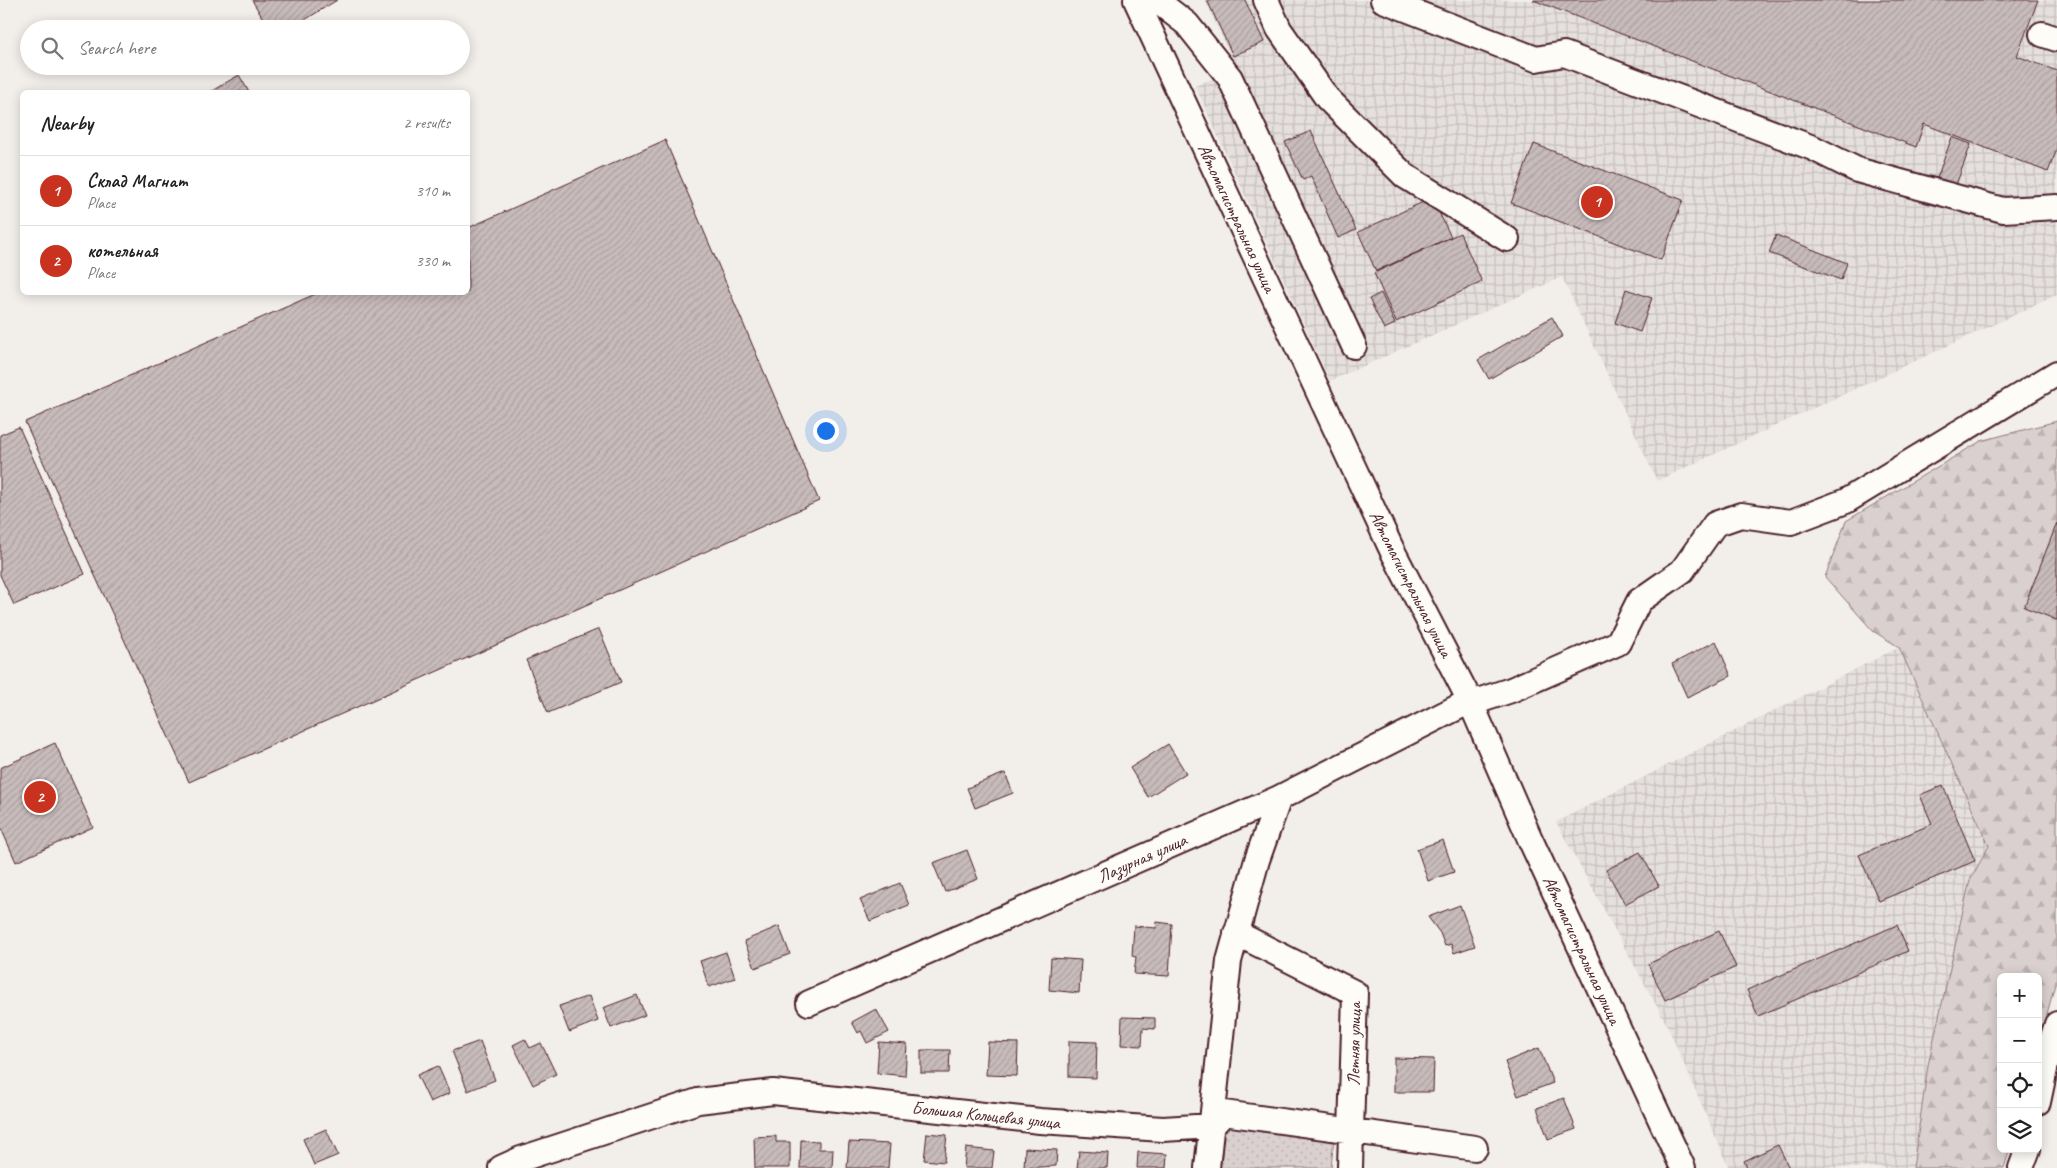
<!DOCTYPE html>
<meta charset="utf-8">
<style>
body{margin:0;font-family:Caveat,sans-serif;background:#f2f2f2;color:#222}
.controls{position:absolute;right:15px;bottom:15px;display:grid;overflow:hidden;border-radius:8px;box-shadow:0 2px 12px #0003}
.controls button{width:45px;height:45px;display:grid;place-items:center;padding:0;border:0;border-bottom:1px solid #e0e0e0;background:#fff;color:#222;font:25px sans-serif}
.you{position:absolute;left:825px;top:430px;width:18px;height:18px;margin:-12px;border:4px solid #fff;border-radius:50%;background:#1a73e8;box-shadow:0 0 0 8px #1a73e833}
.badge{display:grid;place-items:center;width:32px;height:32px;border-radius:50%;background:#c8321e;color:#fff;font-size:16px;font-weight:700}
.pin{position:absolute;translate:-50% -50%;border:2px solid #fff;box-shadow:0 1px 5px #0006}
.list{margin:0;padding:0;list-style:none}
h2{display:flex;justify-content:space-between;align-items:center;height:65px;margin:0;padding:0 20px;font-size:21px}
h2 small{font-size:16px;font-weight:400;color:#767676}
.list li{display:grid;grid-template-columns:32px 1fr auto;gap:15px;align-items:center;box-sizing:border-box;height:70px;padding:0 20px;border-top:1px solid #e0e0e0}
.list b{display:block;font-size:19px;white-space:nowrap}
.list p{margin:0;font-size:16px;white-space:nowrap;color:#767676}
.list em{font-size:16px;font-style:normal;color:#767676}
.icon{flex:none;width:28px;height:28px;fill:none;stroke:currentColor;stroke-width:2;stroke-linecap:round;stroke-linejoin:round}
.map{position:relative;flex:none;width:2057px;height:1168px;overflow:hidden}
.search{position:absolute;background:#fff;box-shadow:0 2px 12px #0003;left:20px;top:20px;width:450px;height:55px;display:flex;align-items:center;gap:12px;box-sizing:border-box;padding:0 18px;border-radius:28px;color:#767676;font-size:19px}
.panel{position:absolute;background:#fff;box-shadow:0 2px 12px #0003;left:20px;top:90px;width:450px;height:205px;border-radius:8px}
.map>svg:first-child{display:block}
.industrial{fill:url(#industrial-grid)}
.grass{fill:url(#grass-dots);stroke:#92787d}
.forest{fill:url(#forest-firs);stroke:#92787d}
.building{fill:url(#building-hatch);stroke:#4a1f2b}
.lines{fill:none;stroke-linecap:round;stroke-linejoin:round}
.minor-casing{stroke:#4a1f2b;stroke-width:28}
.minor{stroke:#fdfcf7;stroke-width:24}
.labels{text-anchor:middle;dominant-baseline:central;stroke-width:4;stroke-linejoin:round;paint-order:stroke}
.street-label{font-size:18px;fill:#4a1f2b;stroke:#fdfcf7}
</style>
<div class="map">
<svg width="2057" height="1168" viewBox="0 0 2057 1168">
<defs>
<pattern id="industrial-grid" width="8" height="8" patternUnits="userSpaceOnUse" patternTransform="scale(1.25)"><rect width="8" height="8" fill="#e5dfdd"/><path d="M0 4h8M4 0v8" fill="none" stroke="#c6bfbe"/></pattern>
<pattern id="grass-dots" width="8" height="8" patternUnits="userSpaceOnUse" patternTransform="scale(1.25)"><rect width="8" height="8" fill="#d9d0cf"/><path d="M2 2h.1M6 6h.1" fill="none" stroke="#bcb2b2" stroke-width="1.8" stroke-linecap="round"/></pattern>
<pattern id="forest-firs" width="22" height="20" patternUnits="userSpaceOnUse" patternTransform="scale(1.25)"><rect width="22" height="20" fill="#d9d0cf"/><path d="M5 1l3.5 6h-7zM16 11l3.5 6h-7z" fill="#bcb2b2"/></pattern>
<pattern id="building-hatch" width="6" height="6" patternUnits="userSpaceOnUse" patternTransform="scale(1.25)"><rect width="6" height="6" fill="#c8bbbb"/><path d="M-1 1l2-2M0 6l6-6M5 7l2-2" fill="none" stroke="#ada0a1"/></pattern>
</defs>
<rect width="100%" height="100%" fill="#f2efeb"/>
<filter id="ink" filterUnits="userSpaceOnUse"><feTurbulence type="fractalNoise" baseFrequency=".02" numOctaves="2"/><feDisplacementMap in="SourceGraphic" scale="10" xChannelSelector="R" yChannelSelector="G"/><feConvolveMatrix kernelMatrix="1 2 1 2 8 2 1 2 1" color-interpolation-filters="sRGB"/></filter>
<g filter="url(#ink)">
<path class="industrial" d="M1205,0H2057V295L1657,481L1562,277L1330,381L1195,86L1236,68Z
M1899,647L1989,846L1970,880L1928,1065L1913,1168H1729L1667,1025L1556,822Z"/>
<path class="grass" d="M1219,1107L1335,1127L1331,1168H1215Z"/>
<path class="forest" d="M2057,421V977L2038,1047V977H2001V1149H2010L2004,1168H1913L1928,1065L1970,880L1989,846L1899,647L1873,631L1825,577L1846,521L1981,441Z"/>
<path class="building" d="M252,0H337L290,29H269Z
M1207,0H1245L1264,42L1233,56Z
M1533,0H2038L2017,56L2057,71V149L2048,172L1924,124L1916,147Z
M239,75L249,92H210Z
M1311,131L1356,230L1338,238L1311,176L1303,180L1285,142Z
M1952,137L1971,144L1956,185L1937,178Z
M665,140L819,501L189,782L25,422L320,292H468V228Z
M1534,144L1683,200L1661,260L1511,203Z
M1432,198L1451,237L1376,271L1358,232Z
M1460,233L1482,282L1396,322L1374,273Z
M1776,235L1847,263L1841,280L1769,253Z
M1626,289L1652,298L1640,332L1615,323Z
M1381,293L1395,324L1384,329L1369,299Z
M1552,317L1563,336L1489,379L1478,360Z
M19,427L85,574L14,605L0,575V435Z
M2057,523V620L2024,607Z
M599,629L621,682L548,713L526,660Z
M1716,641L1731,676L1687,697L1672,664Z
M55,743L93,827L16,862L0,826V768Z
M1168,744L1186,773L1148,797L1130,768Z
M1005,773L1013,793L975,808L967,788Z
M1943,785L1975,861L1879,901L1859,855L1932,824L1920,795Z
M1443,840L1454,872L1428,881L1417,849Z
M967,850L978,879L945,892L933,863Z
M1640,852L1659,886L1625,904L1606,870Z
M900,883L909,905L870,921L860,900Z
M1460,905L1475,946L1454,953L1451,944L1445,946L1440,933L1428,917Z
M1157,922L1172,924L1169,976L1134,974L1136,957L1132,956L1134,926L1156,928Z
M1897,925L1908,951L1758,1016L1747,990Z
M779,926L790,954L755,968L744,941Z
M1719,931L1736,967L1665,1000L1648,964Z
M726,952L735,978L709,987L700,961Z
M1051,958L1081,960L1079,993L1049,990Z
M637,995L645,1015L611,1028L603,1008Z
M589,996L598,1021L569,1032L559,1006Z
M876,1009L889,1032L867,1043L861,1031L858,1033L852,1022Z
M1122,1017L1155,1018V1029L1143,1028L1142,1046L1121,1045Z
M525,1039L530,1048L541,1043L556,1074L533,1085L513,1045Z
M480,1041L495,1080L468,1091L452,1051Z
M1069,1041L1097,1042L1096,1078L1069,1077Z
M879,1042L907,1044L905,1076L877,1073Z
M988,1042L1018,1043L1017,1076L986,1075Z
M1539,1048L1553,1083L1518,1096L1505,1062Z
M921,1050H950L949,1073H921Z
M1394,1058L1434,1059L1433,1092H1394Z
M438,1066L450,1093L430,1102L417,1075Z
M1564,1098L1576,1129L1548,1139L1537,1108Z
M326,1129L338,1155L314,1165L303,1139Z
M927,1133L947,1135L944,1162L924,1160Z
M776,1136V1142H790V1168H755L754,1137Z
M801,1140L819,1141V1149H833L832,1168H800Z
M849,1142L890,1144L888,1168H847Z
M1778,1145L1789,1168H1747L1744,1161Z
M966,1148L994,1151L992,1168H964Z
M1025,1148L1057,1150L1056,1166L1024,1168Z
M1079,1151L1108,1153L1107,1168H1077Z
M1138,1152L1167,1154L1166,1168H1137Z"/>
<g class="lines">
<defs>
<path id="minor" d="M1136,0L1391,548L1470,701L1530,839L1683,1168
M1156,0L1187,24L1230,78L1354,346
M1266,0L1279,29L1327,98L1405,176L1507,239
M1383,0L1536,59L1564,54L1813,148L1857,170L2003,210L2057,207
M2042,34L2057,39
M1236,933L1355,993L1350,1168
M809,1003L1279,798L1470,701L1481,700L1511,690L1618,643L1639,601L1682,571L1715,524L1741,515L1791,522L1846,501L2057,373
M2038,1102L2049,1050L2057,1024
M501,1168L521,1159L698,1101L773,1092L1040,1121L1163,1129L1212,1126L1224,1113L1475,1148
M1207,1168L1229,961L1257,860L1279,798
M2021,1168L2028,1149"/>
</defs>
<use href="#minor" class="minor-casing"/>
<use href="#minor" class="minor"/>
</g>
</g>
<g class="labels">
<g class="street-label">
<text transform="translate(1237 218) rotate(65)">Автомагистральная улица</text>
<text transform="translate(1411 584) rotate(63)">Автомагистральная улица</text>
<text transform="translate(1142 858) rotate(-24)">Лазурная улица</text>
<text transform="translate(1582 950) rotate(65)">Автомагистральная улица</text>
<text transform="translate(1354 1044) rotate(-89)">Летняя улица</text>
<text transform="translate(986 1115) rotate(6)">Большая Кольцевая улица</text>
</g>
</g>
</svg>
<div class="controls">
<button>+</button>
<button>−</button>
<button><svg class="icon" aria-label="locate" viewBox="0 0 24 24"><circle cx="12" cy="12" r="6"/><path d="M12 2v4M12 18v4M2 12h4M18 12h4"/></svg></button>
<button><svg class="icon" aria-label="layers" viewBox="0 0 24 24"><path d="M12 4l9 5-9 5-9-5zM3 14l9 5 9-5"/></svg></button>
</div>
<div class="you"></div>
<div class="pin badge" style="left:1597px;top:202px">1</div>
<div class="pin badge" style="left:40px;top:797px">2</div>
<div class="search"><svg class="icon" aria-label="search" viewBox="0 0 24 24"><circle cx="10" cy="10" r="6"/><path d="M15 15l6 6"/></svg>Search here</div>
<section class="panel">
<h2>Nearby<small>2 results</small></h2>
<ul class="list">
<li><span class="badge">1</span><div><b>Склад Магнат</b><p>Place</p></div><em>310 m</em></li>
<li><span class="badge">2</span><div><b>котельная</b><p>Place</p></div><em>330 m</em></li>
</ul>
</section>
</div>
